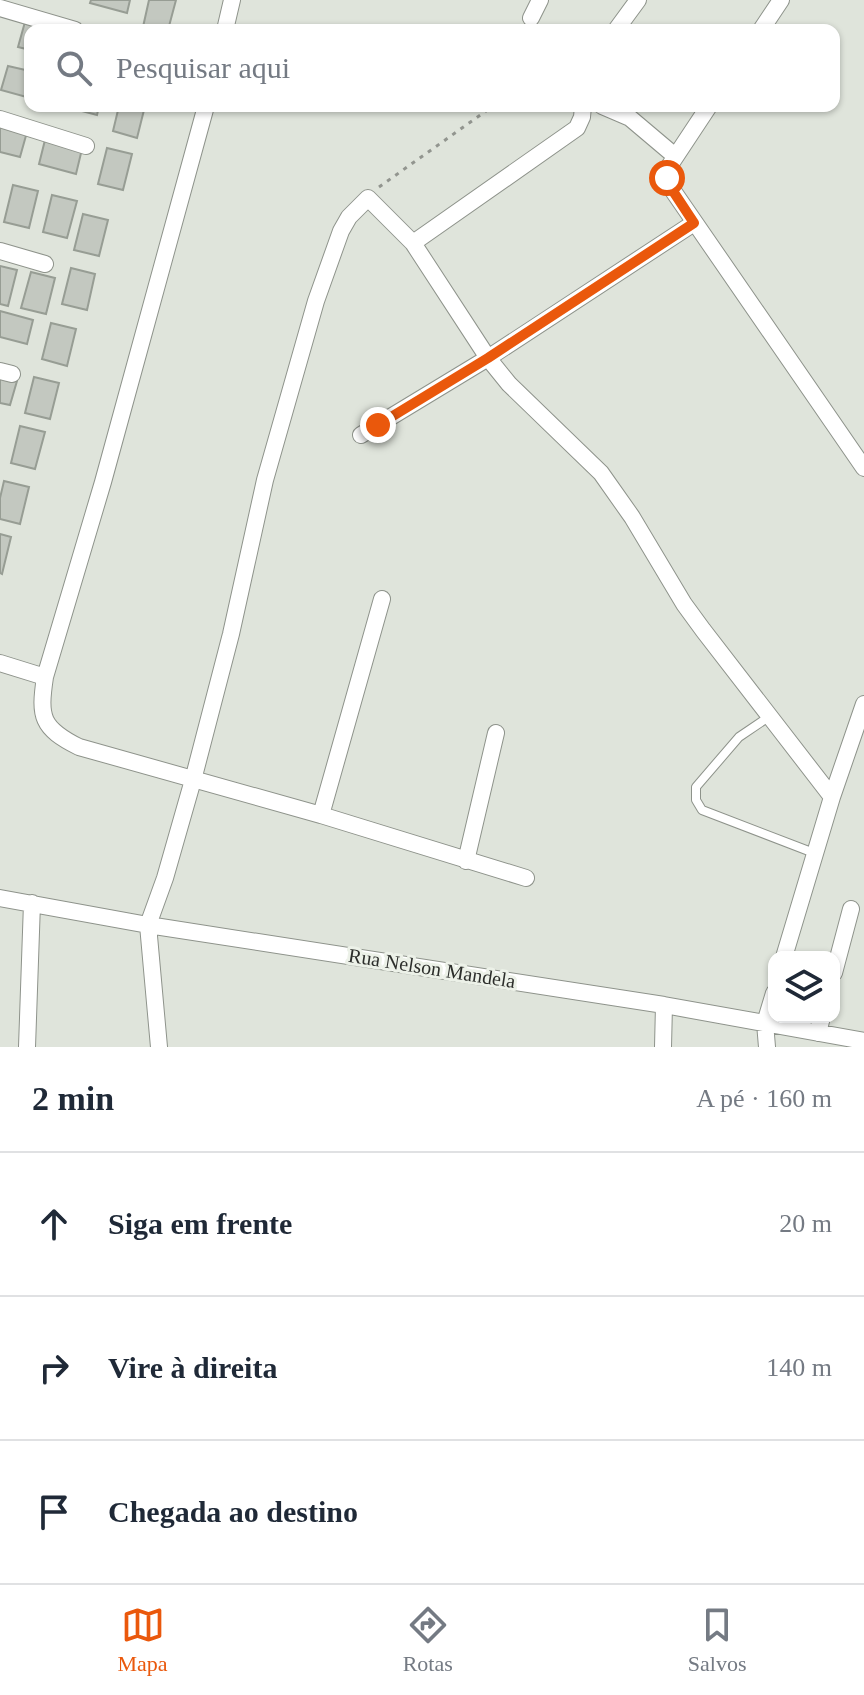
<!DOCTYPE html>
<html lang="pt">
<meta charset="utf-8">
<style>
body{margin:0;font-family:Georgia,serif;background:#f2f2f3;color:#1f2937}
.controls{position:absolute;right:24px;bottom:24px;display:grid;overflow:hidden;border-radius:16px;box-shadow:0 2px 6px #0004}
.controls button{width:72px;height:72px;display:grid;place-items:center;padding:0;border:0;border-bottom:2px solid #e0e1e3;background:#fff;color:#1f2937;font:40px sans-serif}
.stop{position:absolute;width:24px;height:24px;margin:-18px;border:6px solid #ea580c;border-radius:50%;background:#fff}
.stop.end{background:#ea580c;border-color:#fff;box-shadow:0 2px 8px #0008}
.list{margin:0;padding:0;list-style:none}
h2{display:flex;justify-content:space-between;align-items:center;height:104px;margin:0;padding:0 32px;font-size:34px}
h2 small{font-size:26px;font-weight:400;color:#747a83}
.list li{display:grid;grid-template-columns:52px 1fr auto;gap:24px;align-items:center;box-sizing:border-box;height:144px;padding:0 32px;border-top:2px solid #e0e1e3}
.list b{display:block;font-size:30px;white-space:nowrap}
.list em{font-size:26px;font-style:normal;color:#747a83}
.icon{flex:none;width:44px;height:44px;fill:none;stroke:currentColor;stroke-width:2;stroke-linecap:round;stroke-linejoin:round}
.map{position:relative;flex:none;width:864px;height:1047px;overflow:hidden}
.search{position:absolute;background:#fff;box-shadow:0 2px 6px #0004;left:24px;right:24px;top:24px;height:88px;display:flex;align-items:center;gap:20px;box-sizing:border-box;padding:0 28px;border-radius:16px;color:#747a83;font-size:30px}
.sheet{height:536px;background:#fff}
nav{display:flex;justify-content:space-around;align-items:center;box-sizing:border-box;height:112px;border-top:2px solid #e0e1e3;background:#fff;font-size:22px;color:#747a83}
nav a{display:grid;justify-items:center;gap:4px}
nav .on{color:#ea580c}
.map>svg:first-child{display:block}
.building{fill:#c3c8c0;stroke:#979d94;stroke-width:2}
.lines{fill:none;stroke-linecap:round;stroke-linejoin:round}
.service-casing{stroke:#8e938b;stroke-width:10}
.minor-casing{stroke:#8e938b;stroke-width:18}
.path{stroke:#92958f;stroke-width:3;stroke-dasharray:4 6;stroke-linecap:butt}
.service{stroke:#fff;stroke-width:8}
.minor{stroke:#fff;stroke-width:16}
.route{stroke:#ea580c;stroke-width:10}
.labels{text-anchor:middle;dominant-baseline:central;stroke-width:6;stroke-linejoin:round;paint-order:stroke}
.street-label{font-size:20px;fill:#2c2e2b;stroke:#ecf1e8}
</style>
<div class="map">
<svg width="864" height="1047" viewBox="0 0 864 1047">
<rect width="100%" height="100%" fill="#dfe4db"/>
<path class="building" d="M91,0H130L127,13L90,3Z
M149,0H176L168,30L143,27Z
M25,22L55,30H30V50L18,47Z
M8,66L30,71V98L1,90Z
M63,106H99L97,115Z
M119,106H145L137,138L113,131Z
M0,125L27,132L20,157L0,152Z
M45,140L82,149L76,174L39,164Z
M107,148L132,154L123,190L98,184Z
M13,185L38,191L29,228L4,222Z
M52,195L77,201L67,238L43,232Z
M83,214L108,220L99,256L74,250Z
M0,266L17,270L8,306L0,304Z
M71,268L95,274L87,310L62,304Z
M31,272L55,278L46,314L21,308Z
M0,311L33,320L27,344L0,337Z
M51,323L76,329L67,366L42,359Z
M0,376L17,381L10,405L0,403Z
M34,377L59,383L50,419L25,413Z
M20,426L45,432L35,469L11,463Z
M4,481L29,487L20,524L0,519V498Z
M0,534L11,537L2,574L0,573Z"/>
<g class="lines">
<defs>
<path id="service" d="M770,716L739,737L696,787V800L702,810L814,853"/>
<path id="minor" d="M0,8L75,30
M531,18L540,0
M225,30L232,0
M616,30L638,0
M761,30L781,0
M206,106L103,482L45,677C39,717 41,728 79,747L321,815L526,878
M602,106L630,118L675,156
M709,106L668,168L669,185L864,468
M0,119L86,146
M413,243L577,128L582,117L583,106
M0,251L45,264
M0,371L12,374
M361,435L488,358L694,223
M0,663L45,677
M321,815L382,599
M466,861L496,733
M0,898L148,925L664,1005L864,1041
M784,957L832,797L864,704
M834,973L851,909
M818,1033L822,1017
M27,1047L32,903
M159,1047L148,925L165,878L193,780L231,634L265,480L316,301L341,231L349,217L368,198L413,243L488,358L509,384L601,473L632,517L684,604L703,630L832,797
M663,1047L664,1005
M767,1047L765,1023L774,993"/>
</defs>
<use href="#service" class="service-casing"/>
<use href="#minor" class="minor-casing"/>
<path class="path" d="M379,187L493,106"/>
<use href="#service" class="service"/>
<use href="#minor" class="minor"/>
</g>
<g class="lines">
<path class="route" d="M378,425L488,358L694,223L669,185L667,178"/>
</g>
<g class="labels">
<g class="street-label">
<text transform="translate(432 968) rotate(9)">Rua Nelson Mandela</text>
</g>
</g>
</svg>
<div class="controls">
<button><svg class="icon" aria-label="layers" viewBox="0 0 24 24"><path d="M12 4l9 5-9 5-9-5zM3 14l9 5 9-5"/></svg></button>
</div>
<div class="stop" style="left:667px;top:178px"></div>
<div class="stop end" style="left:378px;top:425px"></div>
<div class="search"><svg class="icon" aria-label="search" viewBox="0 0 24 24"><circle cx="10" cy="10" r="6"/><path d="M15 15l6 6"/></svg>Pesquisar aqui</div>
</div>
<section class="sheet">
<h2>2 min<small>A pé · 160 m</small></h2>
<ul class="list">
<li><svg class="icon" aria-label="ahead" viewBox="0 0 24 24"><path d="M12 20V5M6 11l6-6 6 6"/></svg><div><b>Siga em frente</b></div><em>20 m</em></li>
<li><svg class="icon" aria-label="right" viewBox="0 0 24 24"><path d="M7 20v-9h11M14 6l5 5-5 5"/></svg><div><b>Vire à direita</b></div><em>140 m</em></li>
<li><svg class="icon" aria-label="arrive" viewBox="0 0 24 24"><path d="M6 21V4h12l-3 4 3 4H6"/></svg><div><b>Chegada ao destino</b></div></li>
</ul>
</section>
<nav>
<a class="on"><svg class="icon" aria-label="map" viewBox="0 0 24 24"><path d="M3 6l6-2 6 2 6-2v14l-6 2-6-2-6 2zM9 4v14M15 6v14"/></svg>Mapa</a>
<a><svg class="icon" aria-label="directions" viewBox="0 0 24 24"><path d="M12 3l9 9-9 9-9-9zM9 14v-3h6M13 9l2 2-2 2"/></svg>Rotas</a>
<a><svg class="icon" aria-label="saved" viewBox="0 0 24 24"><path d="M7 4h10v16l-5-4-5 4z"/></svg>Salvos</a>
</nav>
